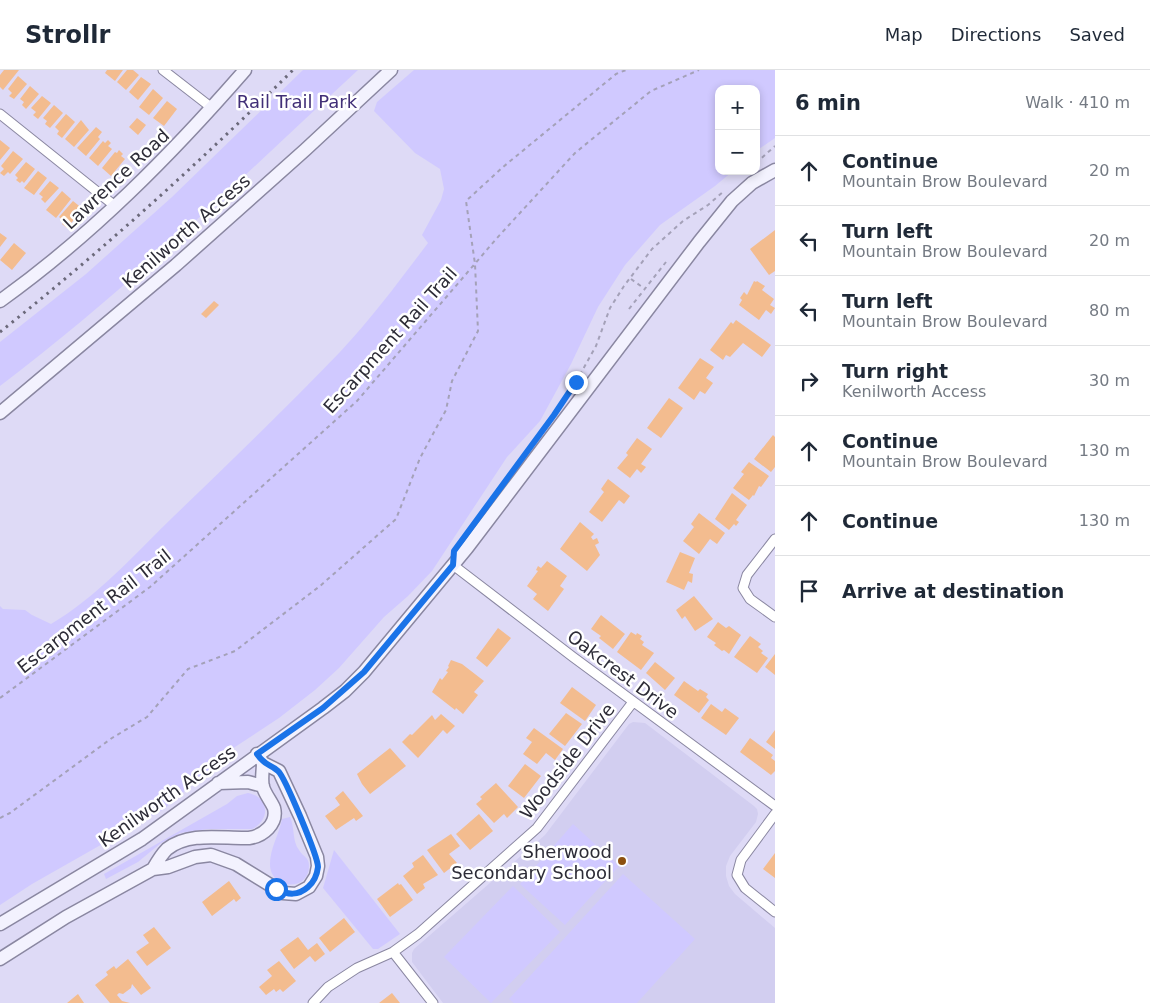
<!DOCTYPE html>
<meta charset="utf-8">
<style>
body{margin:0;font-family:"DejaVu Sans",sans-serif;background:#f6f6f7;color:#1f2937}
.controls{position:absolute;right:15px;top:15px;display:grid;overflow:hidden;border-radius:10px;box-shadow:0 2px 8px #0003}
.controls button{width:45px;height:45px;display:grid;place-items:center;padding:0;border:0;border-bottom:1px solid #e0e1e3;background:#fff;color:#1f2937;font:25px sans-serif}
.stop{position:absolute;width:15px;height:15px;margin:-11px;border:4px solid #1a73e8;border-radius:50%;background:#fff}
.stop.end{background:#1a73e8;border-color:#fff;box-shadow:0 1px 5px #0008}
.list{margin:0;padding:0;list-style:none}
h2{display:flex;justify-content:space-between;align-items:center;height:65px;margin:0;padding:0 20px;font-size:21px}
h2 small{font-size:16px;font-weight:400;color:#747a83}
.list li{display:grid;grid-template-columns:32px 1fr auto;gap:15px;align-items:center;box-sizing:border-box;height:70px;padding:0 20px;border-top:1px solid #e0e1e3}
.list b{display:block;font-size:19px;white-space:nowrap}
.list p{margin:0;font-size:16px;white-space:nowrap;color:#747a83}
.list em{font-size:16px;font-style:normal;color:#747a83}
.icon{flex:none;width:28px;height:28px;fill:none;stroke:currentColor;stroke-width:2;stroke-linecap:round;stroke-linejoin:round}
.map{position:relative;flex:none;width:775px;height:933px;overflow:hidden}
header{display:flex;align-items:center;gap:30px;box-sizing:border-box;height:70px;padding:0 25px;background:#fff;border-bottom:1px solid #e0e1e3}
header strong{font-size:24px}
nav{display:flex;gap:28px;margin-inline-start:auto;font-size:18px}
main{display:flex}
aside{flex:1;background:#fff}
.map>svg:first-child{display:block}
.built{fill:#d2cef0}
.green{fill:#d0c9ff}
.building{fill:#f3bc8f}
.lines{fill:none;stroke-linecap:round;stroke-linejoin:round}
.street-casing{stroke:#8a87a1;stroke-width:11}
.secondary-casing{stroke:#8a87a1;stroke-width:15}
.path{stroke:#a4a1b8;stroke-width:2;stroke-dasharray:4 4;stroke-linecap:butt}
.street{stroke:#fff;stroke-width:9}
.secondary{stroke:#f3f2fe;stroke-width:12}
.rail{stroke:#6b697a;stroke-width:3;stroke-dasharray:2.5 5;stroke-linecap:butt}
.route{stroke:#1a73e8;stroke-width:6}
.poi-dot{fill:#8c500f;stroke:#fff;stroke-width:2}
.labels{text-anchor:middle;dominant-baseline:central;stroke-width:5;stroke-linejoin:round;paint-order:stroke}
.park-label{font-size:18px;fill:#412f77;stroke:#fff}
.street-label{font-size:18px;fill:#2d2c37;stroke:#fff}
.poi-label{font-size:18px;fill:#2d2c37;stroke:#fff;text-anchor:end}
</style>
<header>
<strong>Strollr</strong>
<nav><a>Map</a><a>Directions</a><a>Saved</a></nav>
</header>
<main>
<div class="map">
<svg width="775" height="933" viewBox="0 0 775 933">
<rect width="100%" height="100%" fill="#dedaf6"/>
<path class="built" d="M633,652L645,653L754,736L757,739L758,744L756,752L730,786L726,796V806L729,816L735,824L775,858V933H443L412,892V883L414,879L545,765L629,654Z"/>
<path class="green" d="M303,0H358C241,108 127,220 0,316V272L86,204L172,127Z
M414,0H775V68L756,81V19H719V101H733L715,116L660,155L625,195L598,237L571,294L540,351L507,387L432,501L408,526L384,547L339,598L315,620L279,648L235,677L164,739L32,814L0,835V536L3,539L25,540L32,545L51,554C97,527 135,484 173,447C229,393 286,338 340,282C372,248 400,210 428,173L422,165L441,130L444,119L440,99L415,83L374,41L377,32Z
M248,723C269,727 271,750 252,759H208L180,763L161,773L138,792L106,809L104,804L227,734L237,726Z
M290,747C295,758 292,771 299,780C303,787 309,787 309,796C309,822 270,820 270,794C270,778 279,765 282,749Z
M573,754L619,796L565,855L520,814Z
M334,780L400,864L378,879H373L323,818Z
M623,804L695,869L637,933H514L509,929Z
M513,816L560,862L491,933L444,887Z"/>
<path class="building" d="M4,0H19L3,20L0,17V5Z
M107,0H123L115,11L105,3Z
M127,0H133L139,5L126,20L117,12Z
M18,6L27,14L14,29L9,26L12,23L8,19Z
M141,7L151,14L138,30L129,22Z
M30,16L39,24L26,39L22,35L24,32L20,29Z
M153,19L163,28L149,45L139,37Z
M42,26L51,33L38,49L33,45L36,42L31,38Z
M167,31L177,39L164,56L153,48Z
M54,35L63,43L50,58L45,54L47,51L43,48Z
M66,44L75,52L62,68L57,64L59,61L55,57Z
M137,48L146,55L138,65L129,57Z
M81,50L89,60L74,77L65,69Z
M96,57L102,62L98,67L100,69L86,86L77,78Z
M0,70L10,78L0,90Z
M108,70L111,73L108,76L112,79L98,96L89,88L103,71L105,73Z
M119,80L123,84L121,86L125,89L111,106L102,98L115,82L117,83Z
M13,81L23,89L10,104L8,102L4,106L0,103L4,99L1,96Z
M26,92L35,99L24,113L22,111L20,113L16,110L18,108L15,105Z
M38,101L47,108L34,125L24,118Z
M50,111L59,118L45,133L41,129L43,127L39,124Z
M62,121L71,129L56,148L46,140Z
M73,131L83,139L67,158L62,154L64,151L59,147Z
M775,160V201L769,205L750,179Z
M0,163L7,168L0,177Z
M14,173L26,183L12,200L0,190Z
M754,211L756,212L757,211L765,216L762,220L774,229L770,235L775,238L771,244L766,240L759,250L739,235L742,230L740,228L744,222L747,225Z
M214,231L219,235L206,248L201,244Z
M736,250L771,275L762,287L743,273L730,287L726,285L723,290L710,280L731,252L733,254Z
M700,288L714,297L706,308L713,313L705,324L700,321L694,330L678,318Z
M669,328L683,338L661,368L647,358Z
M773,365L775,367V397L771,402L754,389Z
M637,368L652,379L641,394L646,397L641,403L637,399L630,408L617,398L628,385L626,383Z
M749,392L769,406L761,417L759,416L754,426L753,425L749,430L733,418L744,404L741,402Z
M608,409L630,426L624,434L619,430L602,452L589,442L604,422L601,419Z
M732,423L747,435L736,450L739,452L736,456L734,454L729,460L715,449Z
M699,443L725,463L717,474L710,469L699,484L683,471L694,457L691,454Z
M580,452L594,464L591,467L593,470L597,468L599,473L595,475L600,485L587,501L560,479Z
M680,482L695,488L689,503L693,504L692,513L688,511L684,520L666,512Z
M547,491L567,506L560,516L564,519L548,541L533,529L537,524L527,516L538,501L536,500L538,496L541,498Z
M694,526L713,549L695,561L685,546L682,549L676,540Z
M601,545L625,564L613,579L599,568L601,566L591,559Z
M718,552L726,558L729,556L741,565L729,584L724,580L722,581L714,575L716,573L707,567Z
M498,558L511,568L487,597L476,588Z
M631,562L636,565L637,563L642,566L640,569L644,572L642,575L654,583L641,600L617,582Z
M750,566L761,574L758,577L763,581L761,583L768,588L757,603L734,587Z
M775,584V605L765,597Z
M451,590L462,594L484,611L474,622L478,625L463,644L456,638L455,640L432,622L440,608L442,610L448,602L446,601L449,597L448,596Z
M655,592L675,608L665,620L646,603Z
M684,611L698,621L700,619L708,624L706,627L709,630L699,643L674,625Z
M572,617L596,635L585,651L560,633Z
M711,634L722,642L725,638L739,648L726,665L701,648Z
M566,643L582,654L565,676L549,664Z
M441,644L455,656L447,664L443,660L418,688L402,672L410,664L412,665L432,645L435,650Z
M534,658L563,679L555,690L546,683L537,694L523,684L532,672L526,668Z
M775,660V679L766,672Z
M750,668L773,685L771,688L775,691V701L771,705L740,682Z
M390,678L406,696L370,724L362,714L357,704Z
M525,694L541,706L524,728L508,716Z
M496,713L518,737L507,748L504,744L494,753L476,734L482,729L480,727Z
M343,721L363,746L356,751L354,748L336,760L325,746L340,735L335,728Z
M479,744L493,761L470,780L456,764Z
M451,764L460,776L449,784L457,793L444,803L427,780Z
M775,783V808L763,799Z
M423,785L438,805L423,814L425,818L417,824L403,806L414,797L412,793Z
M229,811L241,828L236,832L234,829L212,846L202,832Z
M398,813L399,815L401,814L413,830L390,847L377,829Z
M344,848L355,862L330,882L319,868Z
M154,857L171,878L147,896L136,882L149,873L143,865Z
M298,867L308,880L317,873L325,884L315,892L310,886L294,899L280,880Z
M128,889L151,918L141,925L132,914L131,918L123,924L119,923L117,925L122,931L130,933H110L95,915L108,905L106,902L114,896L116,899Z
M279,891L296,911L283,922L280,919L276,922L274,919L266,925L259,917L272,906L267,900Z
M392,923L400,933H379Z
M78,924L84,933H67Z"/>
<g class="lines">
<defs>
<path id="street" d="M163,0L212,38
M0,44L115,136
M775,469L747,505L743,518L750,529L775,547
M453,495L573,587L775,736
M775,744L741,790L737,805L745,818L775,842
M393,882L433,933
M313,933L328,917L357,898L393,882L418,864L537,758L633,632"/>
<path id="secondary" d="M0,231C92,165 171,85 245,0
M0,343L176,195L305,80L391,0
M218,713L248,712L263,716
M153,799C157,792 162,784 167,779C190,761 223,769 249,768C263,766 278,754 274,738C271,731 265,724 263,717C261,710 263,700 263,693
M0,854L142,769L323,638L345,621L364,602L467,478L699,172L732,131L752,113L775,100
M0,889L66,847L153,799L168,797L195,787L211,785L236,794L283,823L296,824L309,817L316,806L318,796L317,787L300,746L279,701L263,693L257,684"/>
</defs>
<use href="#street" class="street-casing"/>
<use href="#secondary" class="secondary-casing"/>
<path class="path" d="M756,93L775,76
M631,209L645,219
M629,239L666,192
M572,319L596,276L610,238L624,216L652,179L683,151L708,135L724,121
M0,628L150,517L357,331L497,168L575,83L651,21L699,0
M0,748L10,743L112,668L147,647L188,599L235,581L320,516L396,449L420,388L446,340L452,311L478,261L475,194L466,131L503,97L616,4L626,0"/>
<use href="#street" class="street"/>
<use href="#secondary" class="secondary"/>
<path class="rail" d="M0,262C103,180 199,93 293,0"/>
</g>
<g class="lines">
<path class="route" d="M276,819C288,825 298,826 308,817C314,812 317,805 318,797C318,787 285,707 278,701C269,693 266,697 257,684L323,638L364,602L453,495L454,481L554,345L576,312"/>
</g>
<circle class="poi-dot" cx="622" cy="791" r="5"/>
<g class="labels">
<g class="park-label">
<text x="297" y="31">Rail Trail Park</text>
</g>
<g class="street-label">
<text transform="translate(116 109) rotate(-43)">Lawrence Road</text>
<text transform="translate(186 161) rotate(-41)">Kenilworth Access</text>
<text transform="translate(390 270) rotate(-48)">Escarpment Rail Trail</text>
<text transform="translate(94 541) rotate(-38)">Escarpment Rail Trail</text>
<text transform="translate(623 604) rotate(37)">Oakcrest Drive</text>
<text transform="translate(567 691) rotate(-52)">Woodside Drive</text>
<text transform="translate(167 726) rotate(-35)">Kenilworth Access</text>
</g>
<g class="poi-label">
<text x="612" y="781">Sherwood<tspan x="612" dy="21">Secondary School</tspan></text>
</g>
</g>
</svg>
<div class="controls">
<button>+</button>
<button>−</button>
</div>
<div class="stop" style="left:276px;top:819px"></div>
<div class="stop end" style="left:576px;top:312px"></div>
</div>
<aside>
<h2>6 min<small>Walk · 410 m</small></h2>
<ul class="list">
<li><svg class="icon" aria-label="ahead" viewBox="0 0 24 24"><path d="M12 20V5M6 11l6-6 6 6"/></svg><div><b>Continue</b><p>Mountain Brow Boulevard</p></div><em>20 m</em></li>
<li><svg class="icon" aria-label="left" viewBox="0 0 24 24"><path d="M17 20v-9H6M10 6l-5 5 5 5"/></svg><div><b>Turn left</b><p>Mountain Brow Boulevard</p></div><em>20 m</em></li>
<li><svg class="icon" aria-label="left" viewBox="0 0 24 24"><path d="M17 20v-9H6M10 6l-5 5 5 5"/></svg><div><b>Turn left</b><p>Mountain Brow Boulevard</p></div><em>80 m</em></li>
<li><svg class="icon" aria-label="right" viewBox="0 0 24 24"><path d="M7 20v-9h11M14 6l5 5-5 5"/></svg><div><b>Turn right</b><p>Kenilworth Access</p></div><em>30 m</em></li>
<li><svg class="icon" aria-label="ahead" viewBox="0 0 24 24"><path d="M12 20V5M6 11l6-6 6 6"/></svg><div><b>Continue</b><p>Mountain Brow Boulevard</p></div><em>130 m</em></li>
<li><svg class="icon" aria-label="ahead" viewBox="0 0 24 24"><path d="M12 20V5M6 11l6-6 6 6"/></svg><div><b>Continue</b></div><em>130 m</em></li>
<li><svg class="icon" aria-label="arrive" viewBox="0 0 24 24"><path d="M6 21V4h12l-3 4 3 4H6"/></svg><div><b>Arrive at destination</b></div></li>
</ul>
</aside>
</main>
